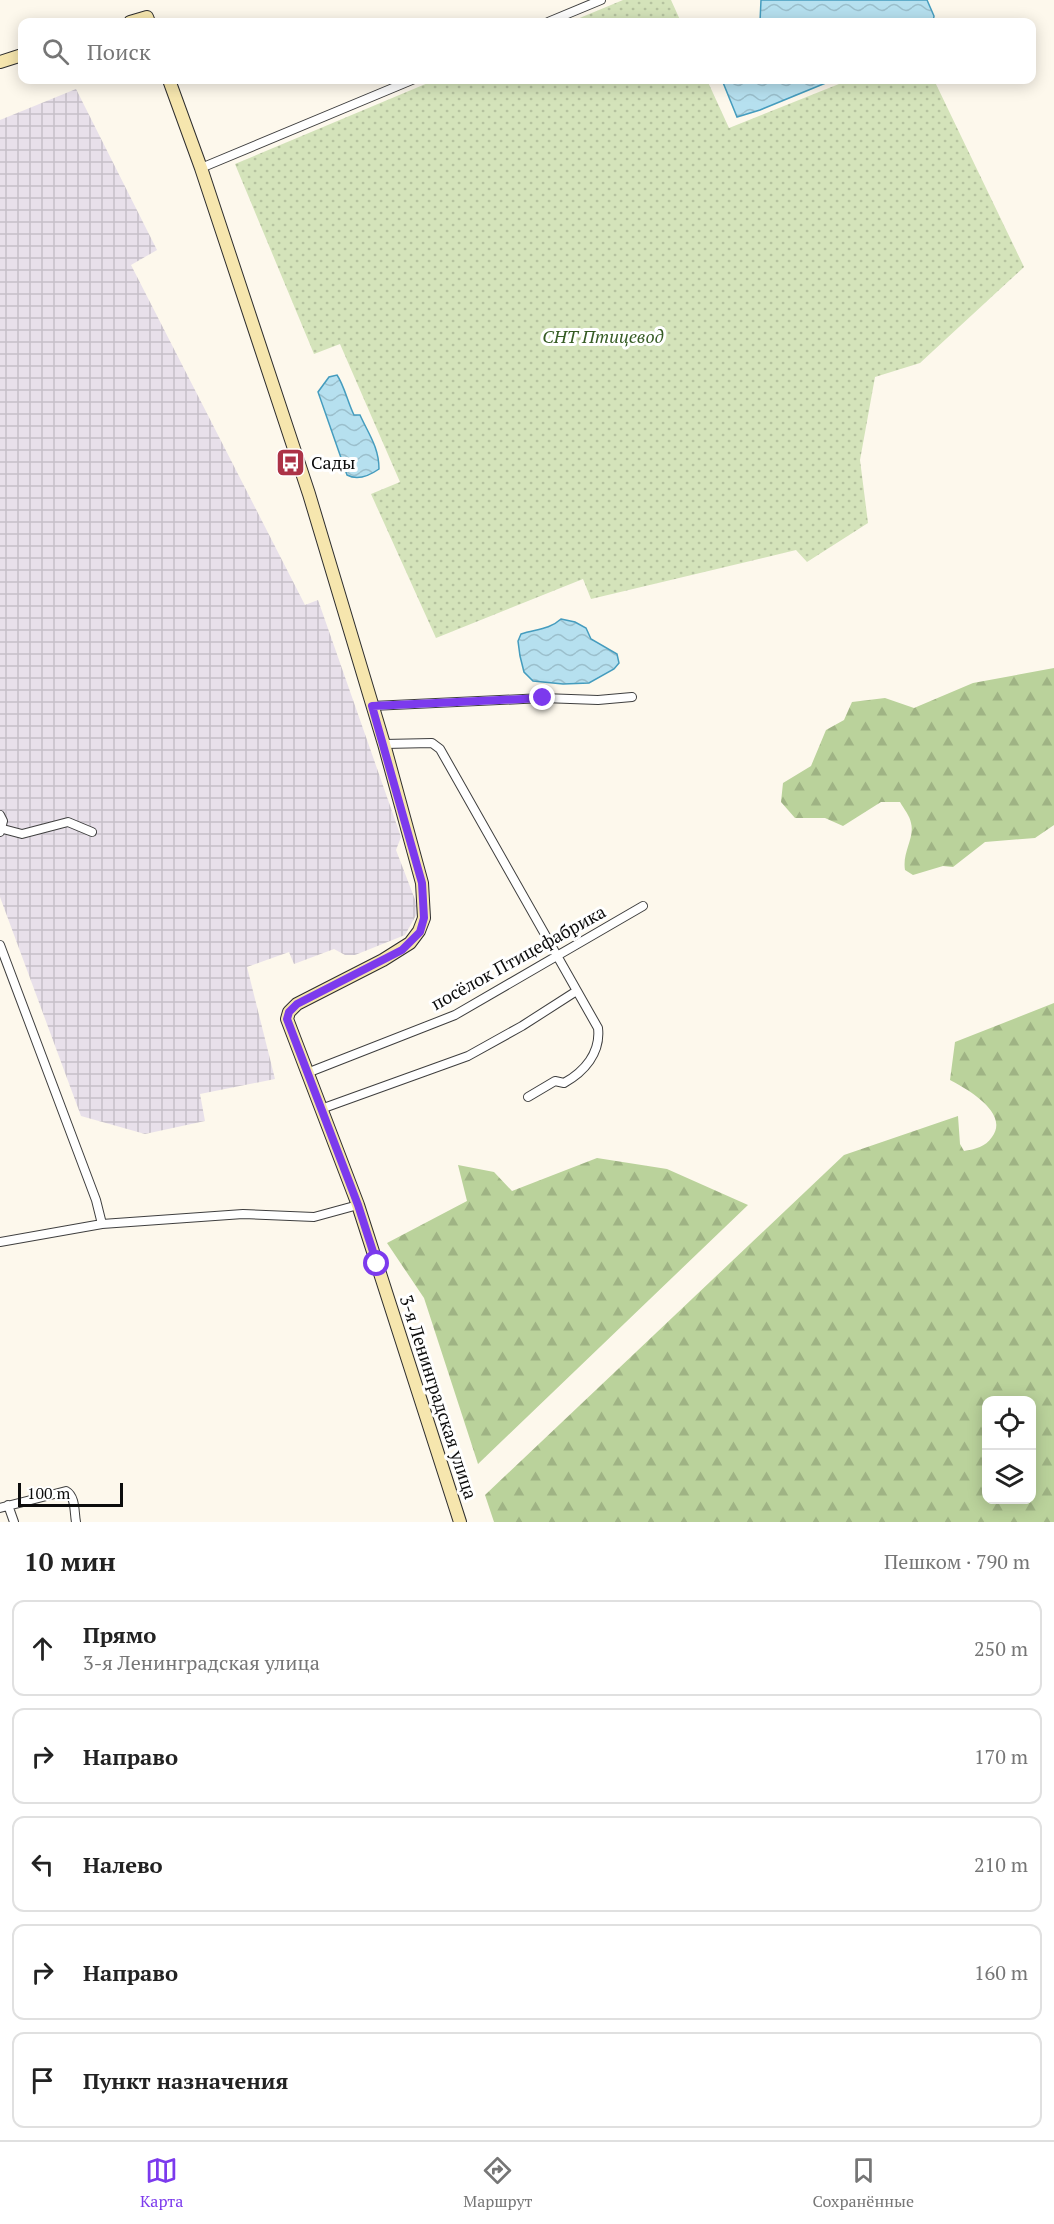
<!DOCTYPE html>
<html lang="ru">
<meta charset="utf-8">
<style>
body{margin:0;font-family:"PT Serif",serif;background:#f6f6f6;color:#222}
.controls{position:absolute;right:18px;bottom:18px;display:grid;overflow:hidden;border-radius:12px;box-shadow:0 3px 15px #0003}
.controls button{width:54px;height:54px;display:grid;place-items:center;padding:0;border:0;border-bottom:2px solid #e0e0e0;background:#fff;color:#222;font:30px sans-serif}
.scale{position:absolute;left:18px;bottom:15px;width:105px;box-sizing:border-box;padding-left:6px;border:3px solid #0c0c0c;border-top:0;font-size:16px;line-height:21px;white-space:nowrap;color:#0c0c0c;-webkit-text-stroke:4px #fff;paint-order:stroke}
.stop{position:absolute;width:18px;height:18px;margin:-14px;border:4px solid #7c3aed;border-radius:50%;background:#fff}
.stop.end{background:#7c3aed;border-color:#fff;box-shadow:0 2px 6px #0008}
.list{margin:0;padding:0;list-style:none}
h2{display:flex;justify-content:space-between;align-items:center;height:78px;margin:0;padding:0 24px;font-size:26px}
h2 small{font-size:20px;font-weight:400;color:#767676}
.list li{display:grid;grid-template-columns:39px 1fr auto;gap:18px;align-items:center;box-sizing:border-box;height:96px;margin:0 12px 12px;padding:0 12px;border:2px solid #e0e0e0;border-radius:12px}
.list b{display:block;font-size:22px;white-space:nowrap}
.list p{margin:0;font-size:20px;white-space:nowrap;color:#767676}
.list em{font-size:20px;font-style:normal;color:#767676}
.icon{flex:none;width:33px;height:33px;fill:none;stroke:currentColor;stroke-width:2;stroke-linecap:round;stroke-linejoin:round}
.map{position:relative;flex:none;width:1054px;height:1522px;overflow:hidden}
.search{position:absolute;background:#fff;box-shadow:0 3px 15px #0003;left:18px;right:18px;top:18px;height:66px;display:flex;align-items:center;gap:15px;box-sizing:border-box;padding:0 21px;border-radius:12px;color:#767676;font-size:22px}
.sheet{height:618px;background:#fff}
nav{display:flex;justify-content:space-around;align-items:center;box-sizing:border-box;height:84px;border-top:2px solid #e0e0e0;background:#fff;font-size:16px;color:#767676}
nav a{display:grid;justify-items:center;gap:3px}
nav .on{color:#7c3aed}
.map>svg:first-child{display:block}
.industrial{fill:url(#industrial-grid)}
.forest{fill:url(#forest-firs);fill-rule:evenodd}
.garden{fill:url(#garden-dots)}
.water{fill:url(#water-waves);stroke:#459cbe;stroke-width:1.5}
.lines{fill:none;stroke-linecap:round;stroke-linejoin:round}
.street-casing{stroke:#3f3f3f;stroke-width:10}
.secondary-casing{stroke:#2e2e2e;stroke-width:14}
.street{stroke:#fff;stroke-width:8}
.secondary{stroke:#f6e6ae;stroke-width:12}
.route{stroke:#7c3aed;stroke-width:8}
.labels{text-anchor:middle;dominant-baseline:central;stroke-width:6;stroke-linejoin:round;paint-order:stroke}
.park-label{font-size:18px;font-style:italic;fill:#365c24;stroke:#fff}
.poi-label{font-size:18px;fill:#0c0c0c;stroke:#fff;text-anchor:start}
.street-label{font-size:18px;fill:#0c0c0c;stroke:#fff}
</style>
<div class="map">
<svg width="1054" height="1522" viewBox="0 0 1054 1522">
<defs>
<pattern id="industrial-grid" width="8" height="8" patternUnits="userSpaceOnUse" patternTransform="scale(1.5)"><rect width="8" height="8" fill="#e8e0ea"/><path d="M0 4h8M4 0v8" fill="none" stroke="#c6bfc8"/></pattern>
<pattern id="forest-firs" width="22" height="20" patternUnits="userSpaceOnUse" patternTransform="scale(1.5)"><rect width="22" height="20" fill="#bad29b"/><path d="M5 1l3.5 6h-7zM16 11l3.5 6h-7z" fill="#9fb384"/></pattern>
<pattern id="garden-dots" width="8" height="8" patternUnits="userSpaceOnUse" patternTransform="scale(1.5)"><rect width="8" height="8" fill="#d4e3ba"/><path d="M2 2h.1M6 6h.1" fill="none" stroke="#b5c29f" stroke-width="1.8" stroke-linecap="round"/></pattern>
<pattern id="water-waves" width="16" height="10" patternUnits="userSpaceOnUse" patternTransform="scale(1.5)"><rect width="16" height="10" fill="#b6e0ef"/><path d="M0 5q4-4 8 0t8 0" fill="none" stroke="#9bbfcc"/></pattern>
</defs>
<rect width="100%" height="100%" fill="#fdf8ec"/>
<path class="industrial" d="M76,89L157,250L131,265L305,605L318,600L401,837L396,850L419,910L405,935L355,955H345L334,949L294,964L289,952L247,967L275,1079L200,1094L205,1121L145,1134L81,1116L0,897V120Z"/>
<path class="forest" d="M1054,668V825L1035,838L985,842L953,867L943,866L913,875L905,870C902,852 915,838 911,823C910,816 904,809 900,802H881L843,826L825,818H795L781,802L783,783L811,766L826,730L844,720L852,702L885,698L914,708L973,683Z
M1054,1003V1522H494L485,1495L844,1155L958,1116L960,1144L964,1151C976,1149 985,1147 992,1137C1010,1113 967,1089 950,1080L955,1042ZM1032,1400V1500H986V1400Z
M597,1158L667,1169L748,1205L478,1464L424,1298L387,1243L467,1201L458,1165L494,1172L512,1191Z"/>
<path class="garden" d="M623,0H671L681,22H570Z
M435,80H707L729,128L849,80H934L1024,267L920,363L875,377L860,460L868,523L807,562L796,550L591,599L583,579L436,638L371,494L400,482L340,344L314,354L235,164Z"/>
<path class="water" d="M761,0H927L934,16L933,22H760Z
M722,80H833L760,110L737,117Z
M337,375C344,385 348,403 354,415H360C368,433 379,447 379,469C369,476 358,481 347,475L318,392L329,377Z
M561,619L575,622L586,628L591,639L617,654L619,663L614,669L589,683L563,684L533,681L524,672L520,656L518,641L521,634C536,629 549,630 561,619Z"/>
<g class="lines">
<defs>
<path id="street" d="M548,22L601,0
M201,168L412,80
M372,706L543,698L598,700L632,697
M384,744L432,743L440,749L598,1028C601,1053 584,1072 564,1083L555,1081L528,1097
M0,815L3,821L0,832
M3,829L22,834L68,822L92,832
M0,945L96,1200L102,1224
M307,1073L455,1015L643,906
M321,1109L468,1056L522,1026L575,992
M0,1242L102,1224L243,1214L314,1217L358,1205
M8,1505L14,1522
M0,1508L66,1491C76,1497 74,1512 76,1522"/>
<path id="secondary" d="M130,22L147,17L149,22
M0,62L22,55
M169,80L201,168L309,494L384,744L422,883L424,918L419,931L410,943L383,960L297,1004L289,1012L287,1019L358,1205L460,1522"/>
</defs>
<use href="#street" class="street-casing"/>
<use href="#secondary" class="secondary-casing"/>
<use href="#street" class="street"/>
<use href="#secondary" class="secondary"/>
</g>
<g class="lines">
<path class="route" d="M377,1264L358,1205L287,1019L289,1012L297,1004L402,950L420,932L424,918L422,883L372,706L543,698"/>
</g>
<defs>
<symbol id="bus-square" viewBox="-11 -11 22 22"><rect x="-9" y="-9" width="18" height="18" rx="4" fill="#ac3347" stroke="#fff"/><path d="M-5-6H5V4H4V6H2V4H-2V6H-4V4H-5ZM-3.5-4V0h7V-4ZM-3.5 1.2v1.5H-2V1.2ZM2 1.2v1.5H3.5V1.2Z" fill="#fff"/></symbol>
</defs>
<g fill-rule="evenodd">
<use href="#bus-square" x="274" y="446" width="33" height="33"/>
</g>
<g class="labels">
<g class="park-label">
<text x="603" y="336">СНТ Птицевод</text>
</g>
<g class="poi-label">
<text x="311" y="462">Сады</text>
</g>
<g class="street-label">
<text transform="translate(518 957) rotate(-29)">посёлок Птицефабрика</text>
<text transform="translate(439 1397) rotate(72)">3-я Ленинградская улица</text>
</g>
</g>
</svg>
<div class="controls">
<button><svg class="icon" aria-label="locate" viewBox="0 0 24 24"><circle cx="12" cy="12" r="6"/><path d="M12 2v4M12 18v4M2 12h4M18 12h4"/></svg></button>
<button><svg class="icon" aria-label="layers" viewBox="0 0 24 24"><path d="M12 4l9 5-9 5-9-5zM3 14l9 5 9-5"/></svg></button>
</div>
<div class="scale">100 m</div>
<div class="stop" style="left:377px;top:1264px"></div>
<div class="stop end" style="left:543px;top:698px"></div>
<div class="search"><svg class="icon" aria-label="search" viewBox="0 0 24 24"><circle cx="10" cy="10" r="6"/><path d="M15 15l6 6"/></svg>Поиск</div>
</div>
<section class="sheet">
<h2>10 мин<small>Пешком · 790 m</small></h2>
<ul class="list">
<li><svg class="icon" aria-label="ahead" viewBox="0 0 24 24"><path d="M12 20V5M6 11l6-6 6 6"/></svg><div><b>Прямо</b><p>3-я Ленинградская улица</p></div><em>250 m</em></li>
<li><svg class="icon" aria-label="right" viewBox="0 0 24 24"><path d="M7 20v-9h11M14 6l5 5-5 5"/></svg><div><b>Направо</b></div><em>170 m</em></li>
<li><svg class="icon" aria-label="left" viewBox="0 0 24 24"><path d="M17 20v-9H6M10 6l-5 5 5 5"/></svg><div><b>Налево</b></div><em>210 m</em></li>
<li><svg class="icon" aria-label="right" viewBox="0 0 24 24"><path d="M7 20v-9h11M14 6l5 5-5 5"/></svg><div><b>Направо</b></div><em>160 m</em></li>
<li><svg class="icon" aria-label="arrive" viewBox="0 0 24 24"><path d="M6 21V4h12l-3 4 3 4H6"/></svg><div><b>Пункт назначения</b></div></li>
</ul>
</section>
<nav>
<a class="on"><svg class="icon" aria-label="map" viewBox="0 0 24 24"><path d="M3 6l6-2 6 2 6-2v14l-6 2-6-2-6 2zM9 4v14M15 6v14"/></svg>Карта</a>
<a><svg class="icon" aria-label="directions" viewBox="0 0 24 24"><path d="M12 3l9 9-9 9-9-9zM9 14v-3h6M13 9l2 2-2 2"/></svg>Маршрут</a>
<a><svg class="icon" aria-label="saved" viewBox="0 0 24 24"><path d="M7 4h10v16l-5-4-5 4z"/></svg>Сохранённые</a>
</nav>
